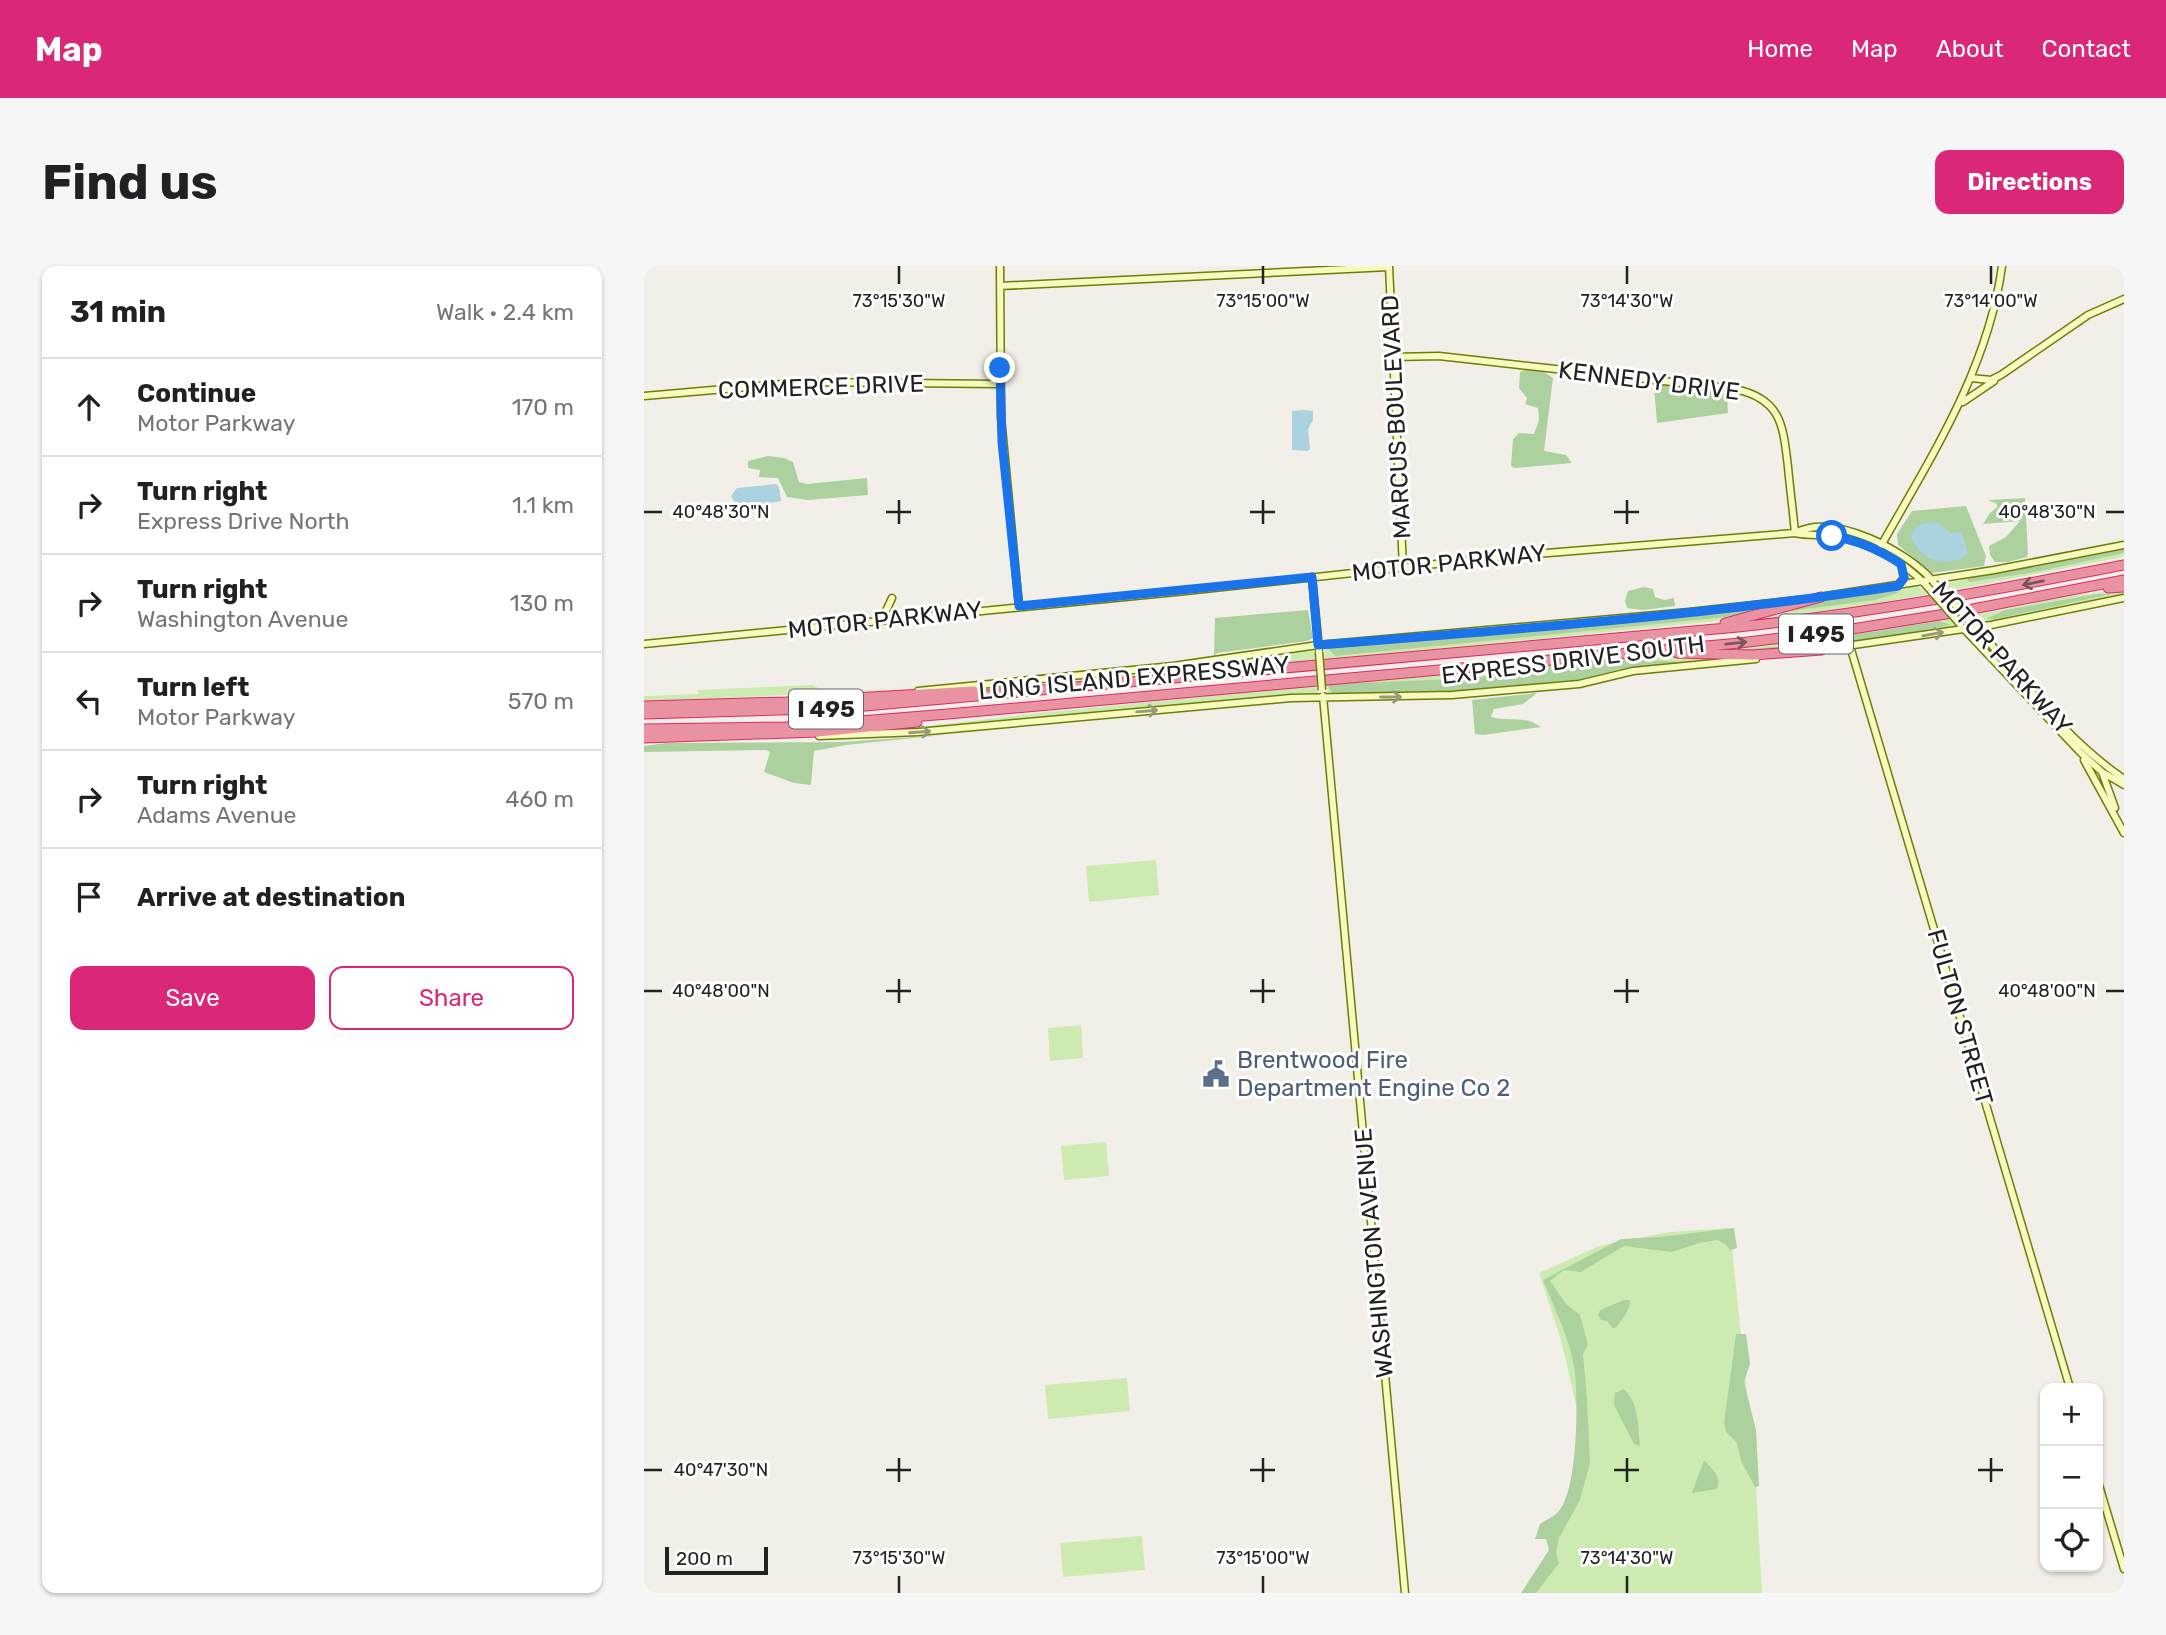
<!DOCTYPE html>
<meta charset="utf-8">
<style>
body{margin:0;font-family:Rubik,sans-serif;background:#f6f6f6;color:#202124}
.controls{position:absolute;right:21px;bottom:21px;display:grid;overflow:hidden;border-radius:14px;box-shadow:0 2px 5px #0004}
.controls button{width:63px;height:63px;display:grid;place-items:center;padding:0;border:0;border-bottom:2px solid #e0e0e0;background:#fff;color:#202124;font:35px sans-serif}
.scale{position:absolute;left:21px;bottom:18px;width:103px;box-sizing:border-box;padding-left:7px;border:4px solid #222;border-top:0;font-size:19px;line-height:24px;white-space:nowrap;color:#222;-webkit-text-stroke:5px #fff;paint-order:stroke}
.stop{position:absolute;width:21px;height:21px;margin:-16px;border:5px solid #1a73e8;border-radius:50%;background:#fff}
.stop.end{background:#1a73e8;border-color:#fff;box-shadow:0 2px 7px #0008}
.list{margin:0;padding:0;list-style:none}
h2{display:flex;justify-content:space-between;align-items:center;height:91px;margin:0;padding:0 28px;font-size:30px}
h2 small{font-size:23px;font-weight:400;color:#757577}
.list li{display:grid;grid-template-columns:46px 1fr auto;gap:21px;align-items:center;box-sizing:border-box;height:98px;padding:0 28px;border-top:2px solid #e0e0e0}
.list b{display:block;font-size:26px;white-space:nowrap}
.list p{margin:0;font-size:23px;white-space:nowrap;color:#757577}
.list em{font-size:23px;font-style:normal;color:#757577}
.actions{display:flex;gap:14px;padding:21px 28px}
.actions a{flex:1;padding:16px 0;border:2px solid #db2777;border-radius:14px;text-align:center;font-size:24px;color:#db2777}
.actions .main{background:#db2777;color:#fff}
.icon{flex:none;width:38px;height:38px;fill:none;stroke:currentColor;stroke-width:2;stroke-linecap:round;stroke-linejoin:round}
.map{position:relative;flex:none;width:1480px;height:1327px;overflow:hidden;border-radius:14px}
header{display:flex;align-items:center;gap:42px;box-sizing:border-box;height:98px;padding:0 35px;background:#db2777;color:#fff}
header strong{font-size:33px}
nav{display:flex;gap:38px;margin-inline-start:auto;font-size:24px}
.intro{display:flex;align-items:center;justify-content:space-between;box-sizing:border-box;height:168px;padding:0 42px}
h1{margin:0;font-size:49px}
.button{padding:18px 32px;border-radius:14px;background:#db2777;color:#fff;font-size:24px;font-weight:700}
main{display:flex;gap:42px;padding:0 42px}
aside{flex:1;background:#fff;border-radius:14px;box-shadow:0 2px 5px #0004}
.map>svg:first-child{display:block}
.grass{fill:#cdebb0}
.forest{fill:#add19e}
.water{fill:#aad3df}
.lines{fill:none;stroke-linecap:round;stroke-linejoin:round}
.secondary-casing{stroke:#707d05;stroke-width:9}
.highway-casing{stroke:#dc2a67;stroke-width:11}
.secondary{stroke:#f7fabf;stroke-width:6}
.highway{stroke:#e892a2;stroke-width:9}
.secondary-bridge-casing{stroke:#707d05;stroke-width:9;stroke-linecap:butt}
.secondary-bridge{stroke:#f7fabf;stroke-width:6}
.oneway{stroke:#7b545c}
.oneway2{stroke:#979978}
.route{stroke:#1a73e8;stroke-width:9}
.ticks{fill:none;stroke:#222;stroke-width:2.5}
.labels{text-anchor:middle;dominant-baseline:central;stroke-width:6;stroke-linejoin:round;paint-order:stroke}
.shield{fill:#fff;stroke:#646464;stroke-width:2}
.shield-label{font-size:23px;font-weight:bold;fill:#222}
.street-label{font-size:24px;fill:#222;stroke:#fff}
.service-label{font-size:24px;fill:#4e5e75;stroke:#fff;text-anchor:start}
.ticks-label{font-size:18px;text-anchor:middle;fill:#222;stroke:#fff;stroke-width:6;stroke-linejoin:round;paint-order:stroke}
</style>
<header>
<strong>Map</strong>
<nav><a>Home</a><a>Map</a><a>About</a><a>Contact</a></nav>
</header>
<div class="intro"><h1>Find us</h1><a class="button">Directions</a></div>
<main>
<aside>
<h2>31 min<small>Walk · 2.4 km</small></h2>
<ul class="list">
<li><svg class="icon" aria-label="ahead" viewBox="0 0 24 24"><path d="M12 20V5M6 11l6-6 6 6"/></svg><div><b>Continue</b><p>Motor Parkway</p></div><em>170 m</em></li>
<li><svg class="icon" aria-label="right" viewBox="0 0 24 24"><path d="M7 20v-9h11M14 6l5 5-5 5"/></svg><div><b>Turn right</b><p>Express Drive North</p></div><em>1.1 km</em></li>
<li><svg class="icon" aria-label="right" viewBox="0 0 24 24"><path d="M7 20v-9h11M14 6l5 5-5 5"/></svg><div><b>Turn right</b><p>Washington Avenue</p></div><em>130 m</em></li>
<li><svg class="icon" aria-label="left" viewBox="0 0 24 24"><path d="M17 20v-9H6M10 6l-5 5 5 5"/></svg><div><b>Turn left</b><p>Motor Parkway</p></div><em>570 m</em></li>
<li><svg class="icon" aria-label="right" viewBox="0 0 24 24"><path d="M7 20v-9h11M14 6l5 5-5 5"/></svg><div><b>Turn right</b><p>Adams Avenue</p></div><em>460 m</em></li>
<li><svg class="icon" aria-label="arrive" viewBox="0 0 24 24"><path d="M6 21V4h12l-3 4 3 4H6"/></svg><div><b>Arrive at destination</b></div></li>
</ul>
<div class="actions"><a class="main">Save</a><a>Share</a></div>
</aside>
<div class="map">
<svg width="1480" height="1327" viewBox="0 0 1480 1327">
<rect width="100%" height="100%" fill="#f2efe9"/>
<path class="grass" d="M1480,281V291L1303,325L1297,318Z
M1272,321H1275L1284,328L1230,338L1097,355L1183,334Z
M1480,323V328L1351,355L1335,357L1327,350L1420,331Z
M1136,340L1074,355L681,394L680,384L682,382Z
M1307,353L1313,360L1251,371L1140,385H1055L1165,373Z
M667,384L671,386L672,395L334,422L513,405Z
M1027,390L1087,392L1088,394L941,415L797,428L684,429L683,419L935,395Z
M535,396L216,426L0,435V430L55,428L53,424L168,419L183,426L244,423Z
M673,419L674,429L278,464L242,465L395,447Z
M512,594L515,629L445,636L442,600Z
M437,759L439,792L406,795L404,762Z
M462,876L465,910L420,914L417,880Z
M1086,962L1111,1205L1118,1327H882L910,1274L929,1214L935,1151L917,1074L895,1007L955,980L1025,966Z
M483,1112L486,1145L404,1153L401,1119Z
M498,1270L501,1304L419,1311L416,1277Z"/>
<path class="forest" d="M882,103L900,106L909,112L900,185L922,189L928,197L871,202L867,200L869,173L875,167L890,168L895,154L894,142L881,138L883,132L875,122L876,106Z
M1013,118L1083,127L1084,147L1013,157L1010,121Z
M124,190L140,192L149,196L155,216L163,218L223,212L224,229L164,234L143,231L134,212L115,211L116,204L104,202V195Z
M1381,232L1384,288L1383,291L1364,296H1351L1346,289L1345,280L1362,271L1376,255L1339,258L1346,247L1353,241V238L1344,234Z
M1322,240L1342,290L1340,300L1288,307L1254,279L1253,268L1268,245Z
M1480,282V287L1391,306L1325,316L1323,312Z
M1000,321L1009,323L1011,331L1020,334L1030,332L1031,340L999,344L983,342L981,335L984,325Z
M1252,325L1254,327L1231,334L1146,345L1179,335Z
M1454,328H1467L1352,353H1342L1361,344Z
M1110,342L1097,348L1073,352L691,390L684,382Z
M664,344L669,372L663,375L573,387L570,391L571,352Z
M1296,355L1306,359C1238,372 1165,389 1095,384L1180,376L1215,368Z
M963,393L1048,396L972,404L948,412L792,428L688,427L684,420L688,418L835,412L865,404Z
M893,427L879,438L850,443L847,451C865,456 881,449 897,461L839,469L831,468L828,434Z
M299,469L202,479L170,485L167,519L150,517L120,506L126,486L122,484L0,486V480L21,477L198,476Z
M1090,962L1093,982L1086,984L1081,978L1073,974L1055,977L1028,986L980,980L937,1006L920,1004L906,1015L923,1039L936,1049L944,1079L939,1088L943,1132L946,1197L936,1234L915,1272L912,1287L915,1297L892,1327H877L905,1284L902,1273H891L896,1258C901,1254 910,1251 914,1246C934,1225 934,1136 931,1107C927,1075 911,1044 899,1014L977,973L1016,971Z
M980,1034H986C986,1045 978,1054 971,1062H968L963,1055L957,1054L954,1049L956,1044Z
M1092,1068H1102L1106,1098L1100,1116L1112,1164L1115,1220L1111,1221L1097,1195L1093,1177L1082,1166L1080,1157Z
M980,1123C995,1138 994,1160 996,1180L990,1178L970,1139L971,1127Z
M1060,1194C1068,1203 1078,1210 1073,1223L1048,1227Z"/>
<path class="water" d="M659,144L669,145V154L664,163L666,183L664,185L648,184V145Z
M132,218L135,221L137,235L97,242L94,241L87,230L93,222Z
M1292,256L1307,267L1318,266L1324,287C1313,299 1288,298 1277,286C1273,282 1270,276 1267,272C1270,258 1280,257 1292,256Z"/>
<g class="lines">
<defs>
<path id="secondary" d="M356,0L357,151L375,340
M745,0L759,302
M356,20L745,1
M749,91L795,90L1091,123C1138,133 1139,160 1144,201C1146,223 1149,245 1151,267
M1327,112L1347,114L1357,109L1444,49L1480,33
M0,130L162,116L355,118
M1319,136L1350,115
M1153,266C1191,247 1262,285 1288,314
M1234,285C1285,194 1344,105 1358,0
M668,311L675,383
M1253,320L1260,312L1258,299
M1175,331L1350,304L1480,279
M233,352L242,345L248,332
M1331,360C1378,413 1421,473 1480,513
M1319,362L1436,486L1458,506L1480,519
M0,378L542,325L866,290L1151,267C1164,270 1177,268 1190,270C1225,276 1258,294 1282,319
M1206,380L1426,1122
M1175,384L1347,359L1480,332
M274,425L529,400L674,379L1045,346L1154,334
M679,430L761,1327
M175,470L274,466L647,432L808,429L935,418L989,405L1112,393
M1440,494L1480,567
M1458,506L1471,542
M1454,1216L1480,1303"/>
<path id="highway" d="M1464,322L1480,321
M1081,357L1177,331
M1033,387L1109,389L1178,384
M0,440L142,436L330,425
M0,448L199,442L1094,361C1224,347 1352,324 1480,299
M0,463L142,461L304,448L1096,377L1202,364L1308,347L1480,314
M0,472L174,466L273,456"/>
</defs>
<use href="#secondary" class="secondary-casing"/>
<use href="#highway" class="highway-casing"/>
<use href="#secondary" class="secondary"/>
<use href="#highway" class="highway"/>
<defs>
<path id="secondary-bridge" d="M1290,317L1327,356
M1282,319L1316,358
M675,386L678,424"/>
</defs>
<use href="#secondary-bridge" class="secondary-bridge-casing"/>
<use href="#secondary-bridge" class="secondary-bridge"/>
</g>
<defs><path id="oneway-shaft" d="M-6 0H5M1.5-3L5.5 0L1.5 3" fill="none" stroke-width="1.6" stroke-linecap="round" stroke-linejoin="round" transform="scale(1.75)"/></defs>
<g class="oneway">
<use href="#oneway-shaft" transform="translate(1389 317) rotate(169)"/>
<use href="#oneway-shaft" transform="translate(1092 377) rotate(-6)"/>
</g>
<g class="oneway2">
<use href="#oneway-shaft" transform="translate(1289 368) rotate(-10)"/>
<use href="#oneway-shaft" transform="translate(747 431)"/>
<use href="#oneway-shaft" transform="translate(503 445) rotate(-5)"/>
<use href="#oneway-shaft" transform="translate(276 466) rotate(-4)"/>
</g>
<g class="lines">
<path class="route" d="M356,102L358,176L375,340L668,311L674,379C867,364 1062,349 1254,320L1260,312L1257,298C1236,284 1213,274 1188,270"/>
</g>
<path class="ticks" d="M255,0V18M619,0V18M983,0V18M1347,0V18M255,234V258M619,234V258M983,234V258M0,246H18M242,246H267M606,246H631M970,246H995M1462,246H1480M255,713V737M619,713V737M983,713V737M0,725H18M242,725H267M606,725H631M970,725H995M1462,725H1480M255,1192V1216M619,1192V1216M983,1192V1216M1347,1192V1216M0,1204H18M242,1204H267M606,1204H631M970,1204H995M1334,1204H1359M255,1310V1327M619,1310V1327M983,1310V1327"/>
<defs>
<symbol id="civic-bare" viewBox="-9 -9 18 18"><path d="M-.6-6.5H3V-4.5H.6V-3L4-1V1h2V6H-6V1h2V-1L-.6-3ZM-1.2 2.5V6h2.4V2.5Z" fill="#5c6f8a" stroke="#fff" stroke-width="2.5" paint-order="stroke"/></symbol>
</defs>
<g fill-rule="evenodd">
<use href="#civic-bare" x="553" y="789" width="38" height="38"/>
</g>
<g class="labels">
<g class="shield">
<rect x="1135" y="348.5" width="74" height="39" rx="5"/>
<rect x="145" y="423.5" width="74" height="39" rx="5"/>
</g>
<g class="shield-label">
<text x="1172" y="368">I 495</text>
<text x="182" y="443">I 495</text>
</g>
<g class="street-label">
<text transform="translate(1005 115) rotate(7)">KENNEDY DRIVE</text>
<text transform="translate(177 121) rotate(-2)">COMMERCE DRIVE</text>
<text transform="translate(752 151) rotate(-93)">MARCUS BOULEVARD</text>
<text transform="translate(805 297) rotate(-6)">MOTOR PARKWAY</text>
<text transform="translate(241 354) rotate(-6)">MOTOR PARKWAY</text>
<text transform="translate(1358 392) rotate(48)">MOTOR PARKWAY</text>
<text transform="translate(929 394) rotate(-7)">EXPRESS DRIVE SOUTH</text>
<text transform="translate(490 412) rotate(-5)">LONG ISLAND EXPRESSWAY</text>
<text transform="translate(1316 751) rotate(74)">FULTON STREET</text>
<text transform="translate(730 987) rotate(-95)">WASHINGTON AVENUE</text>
</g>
<g class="service-label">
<text x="593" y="794">Brentwood Fire<tspan x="593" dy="28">Department Engine Co 2</tspan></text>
</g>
</g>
<g class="ticks-label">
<text x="255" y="41">73°15'30"W</text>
<text x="619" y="41">73°15'00"W</text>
<text x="983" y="41">73°14'30"W</text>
<text x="1347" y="41">73°14'00"W</text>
<text x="77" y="252">40°48'30"N</text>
<text x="1403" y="252">40°48'30"N</text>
<text x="77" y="731">40°48'00"N</text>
<text x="1403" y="731">40°48'00"N</text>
<text x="77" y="1210">40°47'30"N</text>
<text x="255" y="1298">73°15'30"W</text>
<text x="619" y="1298">73°15'00"W</text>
<text x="983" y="1298">73°14'30"W</text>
</g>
</svg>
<div class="controls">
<button>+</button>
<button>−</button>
<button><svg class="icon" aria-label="locate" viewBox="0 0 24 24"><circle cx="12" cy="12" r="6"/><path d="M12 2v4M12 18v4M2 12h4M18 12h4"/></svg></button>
</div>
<div class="scale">200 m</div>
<div class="stop" style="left:1188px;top:270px"></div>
<div class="stop end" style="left:356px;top:102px"></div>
</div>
</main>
